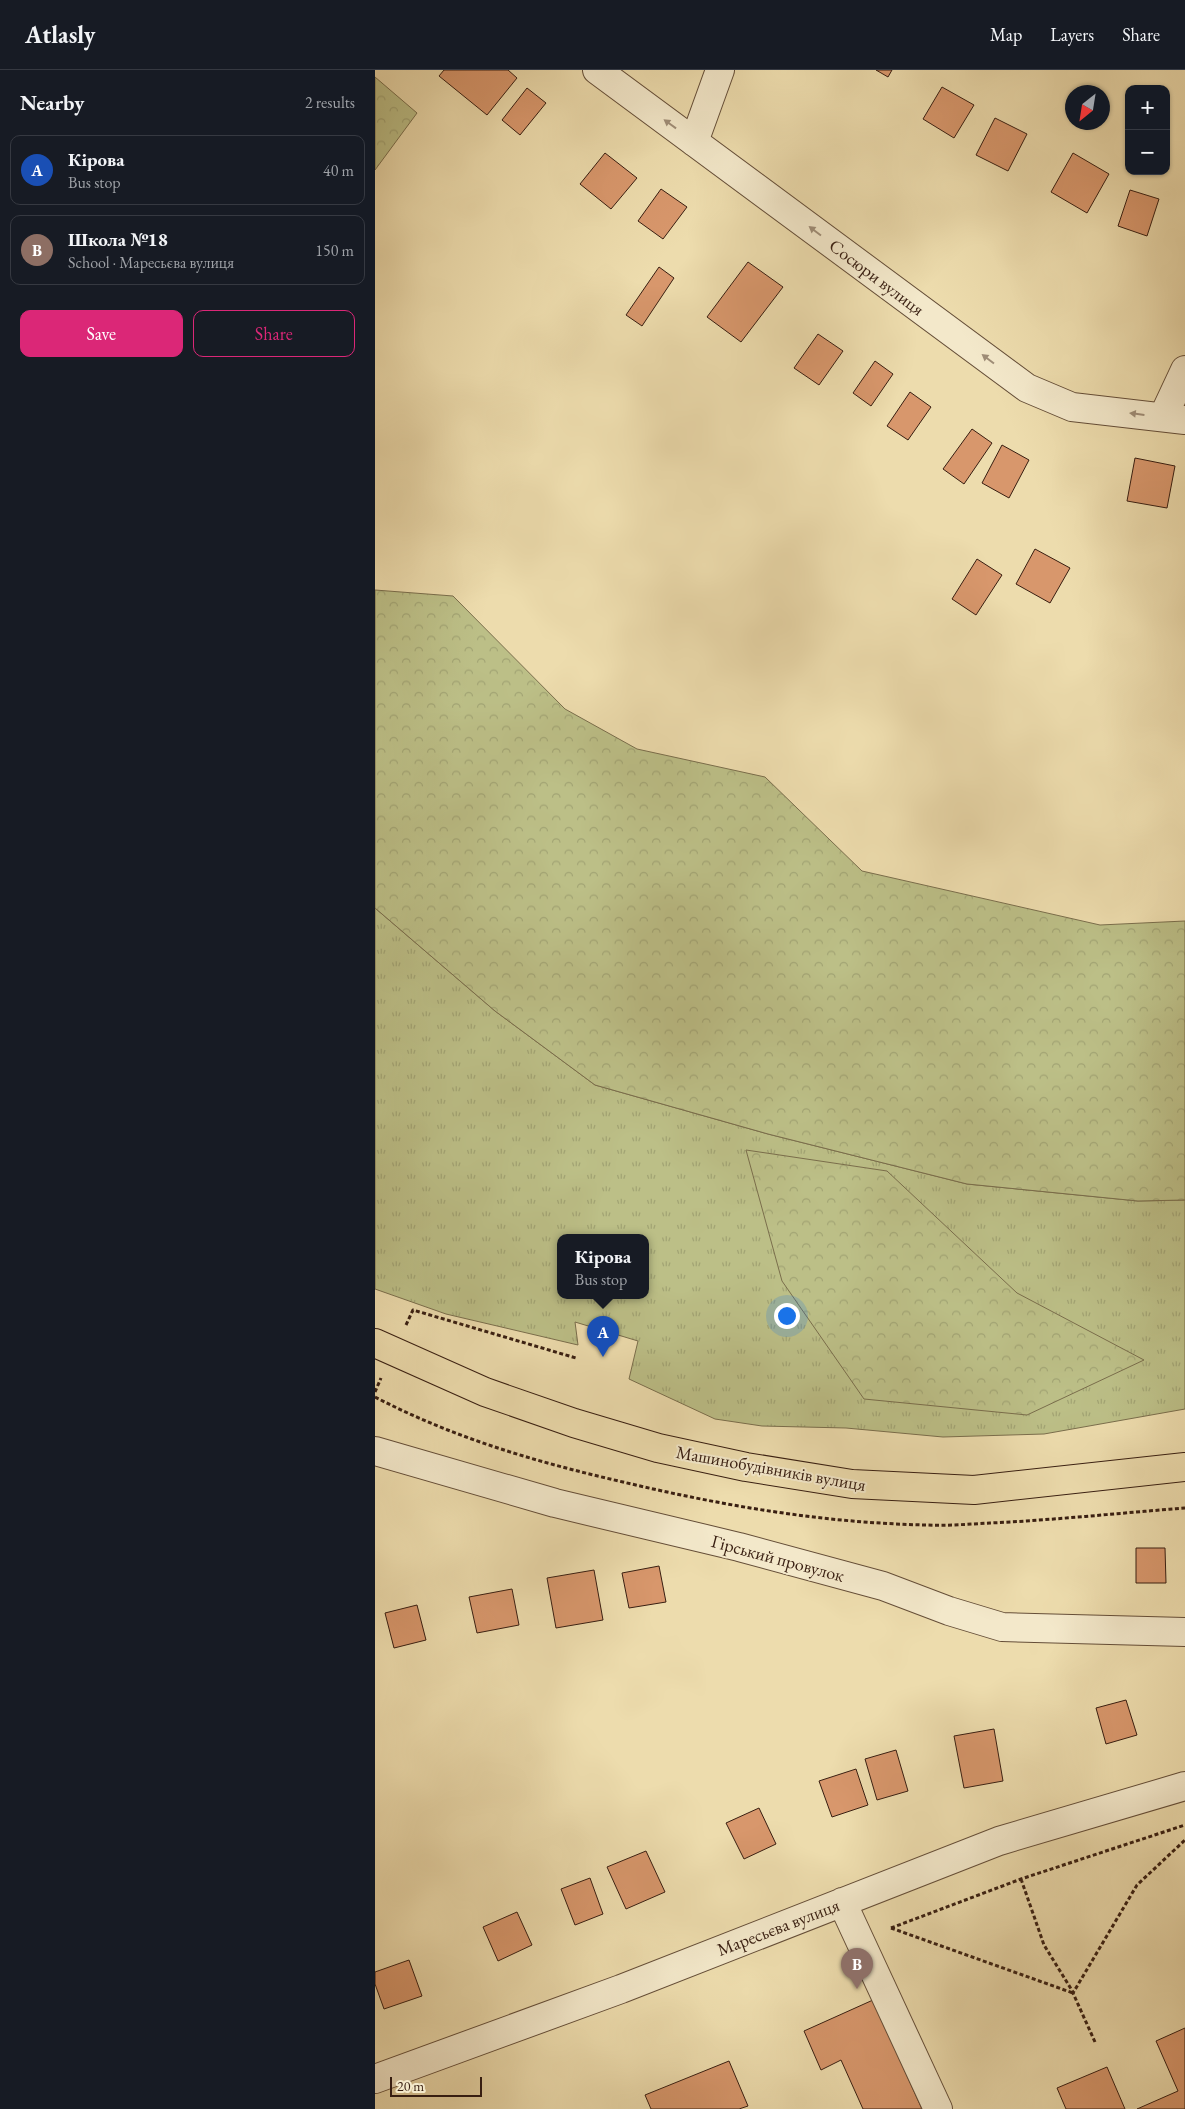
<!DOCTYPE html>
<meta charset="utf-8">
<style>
body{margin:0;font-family:"EB Garamond",serif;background:#242831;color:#f1f3f6}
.controls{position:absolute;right:15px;top:15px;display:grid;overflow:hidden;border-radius:10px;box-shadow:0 1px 4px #0004}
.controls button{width:45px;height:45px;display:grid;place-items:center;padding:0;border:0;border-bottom:1px solid #363941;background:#171b24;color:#f1f3f6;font:25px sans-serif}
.compass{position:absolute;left:690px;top:15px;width:45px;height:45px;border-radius:50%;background:#171b24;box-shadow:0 1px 4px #0004;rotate:210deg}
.scale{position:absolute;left:15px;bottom:12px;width:92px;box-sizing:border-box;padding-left:5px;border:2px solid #381e11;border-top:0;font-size:14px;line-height:18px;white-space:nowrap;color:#381e11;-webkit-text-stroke:4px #f3e8ca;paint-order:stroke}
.you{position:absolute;left:411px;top:1245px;width:18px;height:18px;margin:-12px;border:4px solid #fff;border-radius:50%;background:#1a73e8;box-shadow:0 0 0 8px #1a73e833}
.badge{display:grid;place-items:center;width:32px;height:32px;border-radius:50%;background:#db2777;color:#fff;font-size:16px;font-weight:700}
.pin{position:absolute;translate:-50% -41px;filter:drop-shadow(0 1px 2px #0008)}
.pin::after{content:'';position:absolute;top:26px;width:18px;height:15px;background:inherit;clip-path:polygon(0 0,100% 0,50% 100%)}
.popup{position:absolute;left:182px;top:1164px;width:92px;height:65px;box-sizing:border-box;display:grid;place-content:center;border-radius:10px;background:#171b24;filter:drop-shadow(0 1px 4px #0005);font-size:16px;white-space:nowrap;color:#9ea1a6}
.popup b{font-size:19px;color:#f1f3f6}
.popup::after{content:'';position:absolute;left:50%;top:100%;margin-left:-10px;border:10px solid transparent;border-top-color:#171b24}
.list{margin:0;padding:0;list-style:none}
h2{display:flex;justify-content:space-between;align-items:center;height:65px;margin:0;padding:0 20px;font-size:21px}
h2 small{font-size:16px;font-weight:400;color:#9ea1a6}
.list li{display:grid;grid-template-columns:32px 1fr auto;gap:15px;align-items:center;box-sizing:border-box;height:70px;margin:0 10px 10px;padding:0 10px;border:1px solid #363941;border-radius:10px}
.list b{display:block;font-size:19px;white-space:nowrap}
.list p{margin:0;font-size:16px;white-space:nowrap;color:#9ea1a6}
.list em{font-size:16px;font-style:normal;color:#9ea1a6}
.actions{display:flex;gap:10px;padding:15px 20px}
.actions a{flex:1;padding:11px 0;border:1px solid #db2777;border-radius:10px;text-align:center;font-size:18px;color:#db2777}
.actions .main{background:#db2777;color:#fff}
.map{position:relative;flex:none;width:810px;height:2039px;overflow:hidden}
header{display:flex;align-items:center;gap:30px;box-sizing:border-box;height:70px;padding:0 25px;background:#171b24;border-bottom:1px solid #363941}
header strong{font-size:24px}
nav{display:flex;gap:28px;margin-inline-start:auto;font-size:18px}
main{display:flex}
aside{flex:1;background:#171b24}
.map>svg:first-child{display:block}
.grass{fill:url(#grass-tufts);stroke:#7a6e4c;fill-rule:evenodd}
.forest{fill:url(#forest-crowns);stroke:#7a6e4c}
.building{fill:#d8976c;stroke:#381e11}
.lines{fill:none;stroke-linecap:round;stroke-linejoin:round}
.minor-casing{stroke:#654e38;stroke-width:30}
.major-casing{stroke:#381e11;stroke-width:30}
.path{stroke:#381e11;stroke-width:3;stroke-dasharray:4 2.5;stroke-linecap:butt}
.minor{stroke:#f3e8ca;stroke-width:28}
.major{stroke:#eddcad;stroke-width:28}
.oneway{fill:#9f8d77}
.labels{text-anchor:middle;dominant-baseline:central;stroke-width:4;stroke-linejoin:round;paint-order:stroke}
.street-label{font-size:18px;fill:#381e11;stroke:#f3e8ca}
</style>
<header>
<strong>Atlasly</strong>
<nav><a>Map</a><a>Layers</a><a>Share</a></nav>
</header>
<main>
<aside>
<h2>Nearby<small>2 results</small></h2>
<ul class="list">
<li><span class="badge" style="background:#1a4fb4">A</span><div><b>Кірова</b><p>Bus stop</p></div><em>40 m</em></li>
<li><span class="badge" style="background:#8d6e63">B</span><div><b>Школа №18</b><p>School · Маресьєва вулиця</p></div><em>150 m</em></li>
</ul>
<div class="actions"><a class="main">Save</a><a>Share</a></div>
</aside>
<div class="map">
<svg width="810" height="2039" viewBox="0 0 810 2039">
<defs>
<pattern id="grass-tufts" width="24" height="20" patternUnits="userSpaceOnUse" patternTransform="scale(1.25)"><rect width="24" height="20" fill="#bcbf87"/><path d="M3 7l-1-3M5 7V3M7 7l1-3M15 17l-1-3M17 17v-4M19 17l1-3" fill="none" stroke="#a2a474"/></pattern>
<pattern id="forest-crowns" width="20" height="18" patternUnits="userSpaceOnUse" patternTransform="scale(1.25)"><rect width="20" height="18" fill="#bcbf87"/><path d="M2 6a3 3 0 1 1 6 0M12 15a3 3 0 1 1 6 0" fill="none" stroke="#a2a474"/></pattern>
</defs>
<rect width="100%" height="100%" fill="#eddcad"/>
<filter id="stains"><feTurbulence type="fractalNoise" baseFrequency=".004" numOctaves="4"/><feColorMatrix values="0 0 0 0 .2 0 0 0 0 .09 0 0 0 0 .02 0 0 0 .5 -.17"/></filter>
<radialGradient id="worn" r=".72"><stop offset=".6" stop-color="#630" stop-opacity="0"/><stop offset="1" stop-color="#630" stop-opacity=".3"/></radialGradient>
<path class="grass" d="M0,838L120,941L220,1015L393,1064L592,1114L763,1131L810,1130V1339L669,1364L568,1367L471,1358L387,1356L340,1349L254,1309L263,1271L200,1252L203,1275L71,1244L0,1219ZM186,1168H270V1226H186Z"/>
<path class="forest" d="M0,7L42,43L0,100Z
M0,520L78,526L190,639L262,679L390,707L487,801L725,855L810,851V1130L763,1131L592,1114L393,1064L220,1015L120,941L0,838Z
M371,1080L512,1101L642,1223L769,1290L652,1345L489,1329L407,1211Z"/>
<path class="building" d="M69,0H133L142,8L112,45L64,6Z
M501,0H517L513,7Z
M567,17L599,35L579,68L548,49Z
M152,18L171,33L145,65L127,50Z
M620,48L652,64L633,101L601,85Z
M230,83L262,108L236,139L205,114Z
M698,83L734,104L712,143L676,122Z
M286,119L312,137L288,169L263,151Z
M755,120L784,129L772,166L743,156Z
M373,192L408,217L366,272L332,247Z
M284,197L299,208L267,256L251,245Z
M443,264L468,281L444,315L419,298Z
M500,291L518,304L496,336L478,323Z
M535,322L556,337L533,370L512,356Z
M597,359L617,373L589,414L568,399Z
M627,375L654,390L634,428L607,413Z
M760,388L800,396L792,438L752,431Z
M660,479L695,498L675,533L641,514Z
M602,489L627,505L601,545L577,529Z
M761,1478H790L791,1513H761Z
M284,1496L291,1532L254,1538L247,1503Z
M219,1500L228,1550L181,1558L172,1508Z
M137,1519L144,1555L102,1563L94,1527Z
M42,1535L51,1570L19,1578L10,1543Z
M751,1630L762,1665L731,1674L721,1638Z
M619,1659L628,1711L589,1718L579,1666Z
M521,1680L533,1721L502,1730L490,1689Z
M481,1699L493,1735L457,1747L444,1711Z
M384,1738L401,1774L369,1789L351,1753Z
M271,1781L290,1822L251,1839L232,1797Z
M215,1808L228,1844L200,1855L186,1819Z
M142,1842L157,1875L123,1891L108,1857Z
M34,1890L47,1926L9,1939L0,1914V1902Z
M498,1930L547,2039H488L466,1990L446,2000L429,1961Z
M810,1958V2039H762L803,2021L781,1971Z
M354,1991L373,2036L364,2039H276L270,2025Z
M732,1997L750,2039H691L682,2018Z"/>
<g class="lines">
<defs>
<path id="minor" d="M222,0L652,318L697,337L810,350
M319,72L345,0
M788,347L810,300
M0,1381L180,1433L364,1477L508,1516L574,1541L627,1557L810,1562
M467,1832L563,2039
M0,2009L246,1919L624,1771L810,1716"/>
<path id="major" d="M0,1273L110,1322L199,1353L283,1378L371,1397L477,1414L599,1420L810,1397"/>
</defs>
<use href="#minor" class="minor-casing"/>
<use href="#major" class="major-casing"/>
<path class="path" d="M31,1255L38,1240L201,1288
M0,1322L6,1308
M0,1327C79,1368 161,1392 248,1412C349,1436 449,1453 552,1455C573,1456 594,1454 615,1453C680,1450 745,1443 810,1438
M646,1809L669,1875L698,1922
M516,1858L646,1809L810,1755
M516,1858L698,1923
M720,1972L698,1923L762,1815L810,1770"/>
<use href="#minor" class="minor"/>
<use href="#major" class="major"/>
</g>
<defs><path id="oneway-solid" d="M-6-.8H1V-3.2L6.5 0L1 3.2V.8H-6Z" transform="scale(1.25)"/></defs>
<g class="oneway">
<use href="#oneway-solid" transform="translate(295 54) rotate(-144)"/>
<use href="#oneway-solid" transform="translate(440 161) rotate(-143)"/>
<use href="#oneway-solid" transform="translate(613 289) rotate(-143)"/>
<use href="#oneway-solid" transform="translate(762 344) rotate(-173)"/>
</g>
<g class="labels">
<g class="street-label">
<text transform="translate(502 207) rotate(37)">Сосюри вулиця</text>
<text transform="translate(396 1398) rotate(10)">Машинобудівників вулиця</text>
<text transform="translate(403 1488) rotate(15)">Гірський провулок</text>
<text transform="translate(403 1857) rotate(-21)">Маресьєва вулиця</text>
</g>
</g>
<rect width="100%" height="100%" filter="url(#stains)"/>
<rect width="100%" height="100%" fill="url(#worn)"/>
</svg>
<div class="controls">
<button>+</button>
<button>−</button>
</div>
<svg class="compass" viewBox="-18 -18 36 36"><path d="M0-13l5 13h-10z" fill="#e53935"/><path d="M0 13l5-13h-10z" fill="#9ea1a6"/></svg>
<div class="scale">20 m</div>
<div class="you"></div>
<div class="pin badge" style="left:228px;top:1287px;background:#1a4fb4">A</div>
<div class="popup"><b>Кірова</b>Bus stop</div>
<div class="pin badge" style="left:482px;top:1919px;background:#8d6e63">B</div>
</div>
</main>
